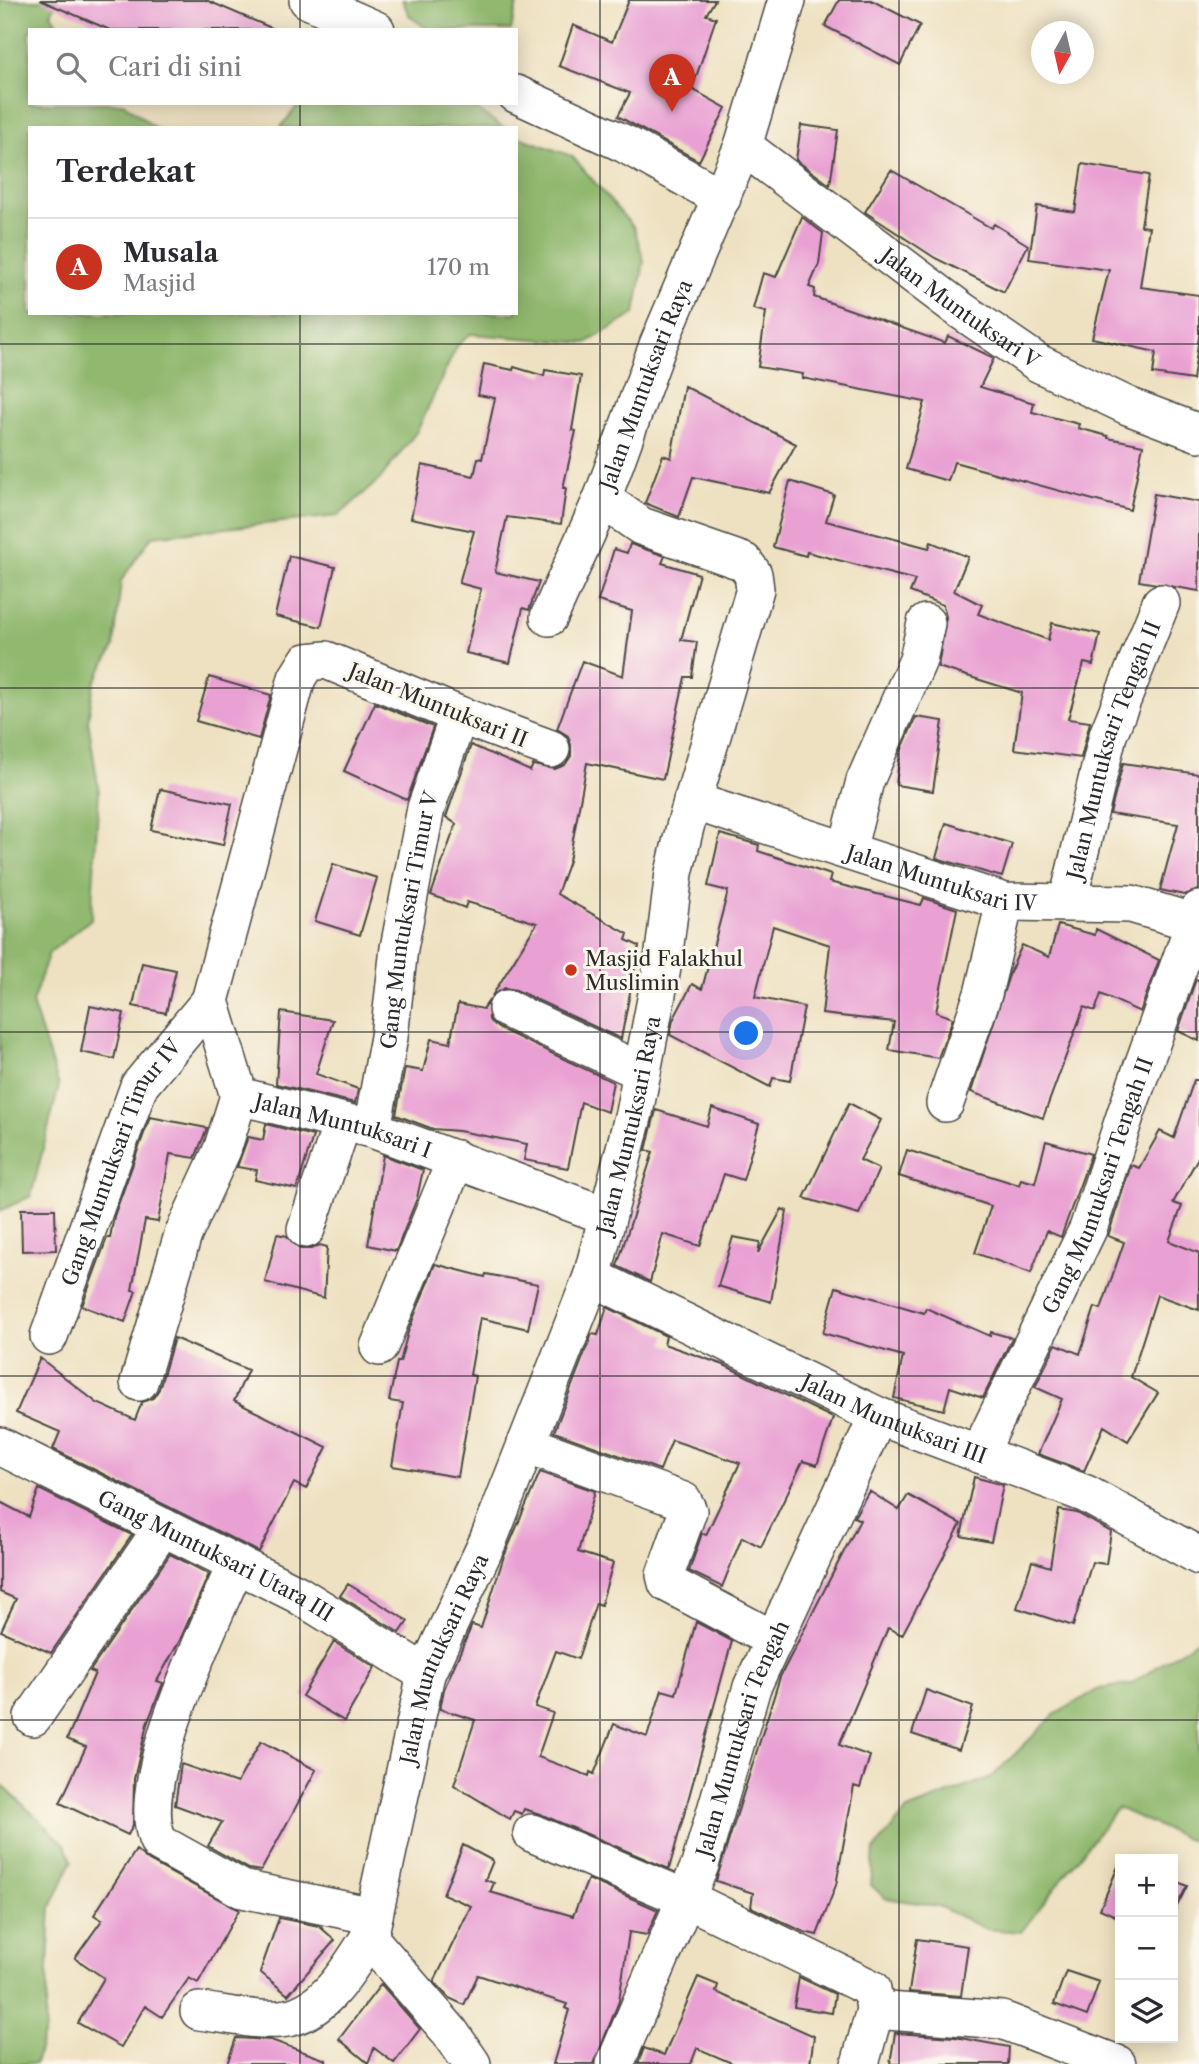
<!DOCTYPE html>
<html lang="id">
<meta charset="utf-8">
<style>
body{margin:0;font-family:"Libre Caslon Text",serif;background:#f2f2f3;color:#2b2b33}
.controls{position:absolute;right:21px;bottom:21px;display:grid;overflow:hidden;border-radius:0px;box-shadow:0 4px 18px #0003}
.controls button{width:63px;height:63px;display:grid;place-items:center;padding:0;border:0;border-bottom:2px solid #e1e1e2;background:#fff;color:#2b2b33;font:35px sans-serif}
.compass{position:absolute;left:1031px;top:21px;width:63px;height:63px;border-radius:50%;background:#fff;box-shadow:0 4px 18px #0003;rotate:188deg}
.you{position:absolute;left:747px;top:1034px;width:24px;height:24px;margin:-18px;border:5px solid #fff;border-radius:50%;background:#1a73e8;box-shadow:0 0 0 10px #1a73e833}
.badge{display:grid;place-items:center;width:46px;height:46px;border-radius:50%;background:#c8321e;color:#fff;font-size:23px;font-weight:700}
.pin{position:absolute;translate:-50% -58px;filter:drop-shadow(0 2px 4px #0008)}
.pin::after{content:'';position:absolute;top:37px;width:24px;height:21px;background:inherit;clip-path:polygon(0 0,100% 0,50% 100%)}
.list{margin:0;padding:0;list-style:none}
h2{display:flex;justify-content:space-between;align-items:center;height:91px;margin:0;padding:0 28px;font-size:30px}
h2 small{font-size:23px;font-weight:400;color:#7c7c81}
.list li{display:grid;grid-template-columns:46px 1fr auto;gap:21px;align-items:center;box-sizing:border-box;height:98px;padding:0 28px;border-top:2px solid #e1e1e2}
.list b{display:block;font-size:26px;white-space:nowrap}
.list p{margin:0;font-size:23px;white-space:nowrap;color:#7c7c81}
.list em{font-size:23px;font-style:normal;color:#7c7c81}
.icon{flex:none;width:38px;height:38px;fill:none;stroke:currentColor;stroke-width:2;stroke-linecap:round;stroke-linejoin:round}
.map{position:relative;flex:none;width:1199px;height:2064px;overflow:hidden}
.search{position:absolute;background:#fff;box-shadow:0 4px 18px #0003;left:28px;top:28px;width:490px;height:77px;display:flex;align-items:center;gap:18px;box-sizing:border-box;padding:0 24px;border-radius:0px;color:#7c7c81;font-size:26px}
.panel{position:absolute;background:#fff;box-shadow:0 4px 18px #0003;left:28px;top:126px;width:490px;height:189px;border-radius:0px}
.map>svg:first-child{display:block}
.forest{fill:#90b86e;stroke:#5e724c;stroke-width:2}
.building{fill:#e9a0d3}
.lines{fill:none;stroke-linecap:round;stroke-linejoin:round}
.street-casing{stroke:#484642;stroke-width:40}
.street{stroke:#fff;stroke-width:37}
.grid{fill:none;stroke:#2b2b2b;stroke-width:2;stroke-opacity:0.55}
.poi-dot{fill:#c8321e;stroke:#fbf7ec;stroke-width:2.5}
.labels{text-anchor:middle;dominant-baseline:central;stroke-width:6;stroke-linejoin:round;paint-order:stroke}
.street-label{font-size:21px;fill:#2b2b2b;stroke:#fbf7ec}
.poi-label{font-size:21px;fill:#2b2b2b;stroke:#fbf7ec;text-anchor:start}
</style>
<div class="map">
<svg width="1199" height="2064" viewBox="0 0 1199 2064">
<rect width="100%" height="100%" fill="#fbf7ec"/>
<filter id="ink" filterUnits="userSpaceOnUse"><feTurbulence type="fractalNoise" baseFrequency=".0143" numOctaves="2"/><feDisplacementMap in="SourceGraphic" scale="14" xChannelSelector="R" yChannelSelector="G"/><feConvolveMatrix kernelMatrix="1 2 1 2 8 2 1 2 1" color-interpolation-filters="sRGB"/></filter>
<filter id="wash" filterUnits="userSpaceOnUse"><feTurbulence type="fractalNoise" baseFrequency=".00686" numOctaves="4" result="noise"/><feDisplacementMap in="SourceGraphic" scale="28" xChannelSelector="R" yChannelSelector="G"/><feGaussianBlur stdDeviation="1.57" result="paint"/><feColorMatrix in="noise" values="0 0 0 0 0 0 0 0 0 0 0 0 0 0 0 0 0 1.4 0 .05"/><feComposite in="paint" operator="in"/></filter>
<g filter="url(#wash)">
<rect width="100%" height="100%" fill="#eee1c1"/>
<path class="forest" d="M0,0H57L51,14L62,30H30V103H123L155,128H30V313H516V136L572,156L634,228L644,261L635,314L586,343L470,334L457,346L417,431L380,479L338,516L152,536L121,581L114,647L94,683L88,720L99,792L91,919L49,953L32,1003L59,1086L31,1196L0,1211Z
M402,0H518L511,30H428L409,15Z
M300,103H467L504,128H280Z
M1199,1639V1844L1117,1808L1021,1932L986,1929L938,1906L885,1898L871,1885L874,1850L907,1810L992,1777L1054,1715L1099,1689L1131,1684Z
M0,1783L66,1845L72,1861L51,1907L45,2029L35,2064H0Z"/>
<g id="blocks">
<path class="building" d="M40,0H206L276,30H110Z
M629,0H715L706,15L716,18L692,89L726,108L699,161L618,116L630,93L559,66L573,25L612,42Z
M839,0H871L920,25L900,65L825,26Z
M801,125L838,130L830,185L796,160Z
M1082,164L1149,175L1141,226L1149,227L1140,287L1199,295V336L1193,380L1153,374L1156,352L1092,338L1109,270L1029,259L1037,206L1075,212Z
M891,170L991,228L994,224L1028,245L1004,292L935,258L865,212Z
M802,217L823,233L819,264L809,287L815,289L814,297L945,343L948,336L994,358L980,387L1034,403L1032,412L1079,424L1078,428L1108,436V438L1143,445L1130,510L954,462L948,481L906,469L925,402L802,378L803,374L758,367L766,312L753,309L763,273L776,277Z
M484,364L513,370L514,367L544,376L545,370L581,376L572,430L576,431L563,488H566L561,524L507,517L495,572L539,582L529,610L523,608L510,663L466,653L481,589L459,583L474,531L411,518L422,465L474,476L478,458L482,459L495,398L478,395Z
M684,386L796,444L769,493L693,477L679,517L645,503L663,455L671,458Z
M790,481L834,495L826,521L929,548L931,542L968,557L954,591L982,605L978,614L1048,640L1052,623L1100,634L1093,665L1084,663L1068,719L1090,722L1081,758L1014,749L1022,693L938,667L946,617L943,605L910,592L915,580L807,552L806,556L773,547Z
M1154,494L1199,502V591L1139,581Z
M630,544L665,556L662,563L699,574L681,640L697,642L692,677H685L663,779L587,763L569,861L557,894L628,934L626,940L639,946L621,1039L516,990L505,988L492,996L537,923L467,902L465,908L431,895L456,824L446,817L471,745L530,771L533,765L555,769L565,765L571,756V745L568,736L557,729L582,661L623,676L632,611L598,601L614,549L627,553Z
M289,556L335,567L321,627L275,616Z
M209,677L271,695L259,739L196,721Z
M375,703L433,727L407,800L344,771Z
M916,717L943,721L933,791L896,785L900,753Z
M1123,763L1199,774V890L1184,895L1160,890L1178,824L1110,814Z
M160,789L232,804L223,845L151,830Z
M946,823L1012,844L1002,877L936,858Z
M720,834L759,845L758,851L831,875L829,882L921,905L924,898L957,909L936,1012L953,1018L938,1058L889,1050L894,1022L822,1014L830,945L773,926L755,997L804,1007L790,1081L773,1078L770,1087L670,1035L673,1020L692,984L702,989L728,891L708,886Z
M333,864L377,878L360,935L315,921Z
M1058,925L1095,935L1096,929L1159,960L1140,1012L1101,994L1095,1011L1084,1007L1043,1118L971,1092L1010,972L1022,945L1049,957Z
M142,963L176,970L166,1013L133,1006Z
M1196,979L1199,981V1041L1178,1031Z
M488,1002L489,1020L498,1028L613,1082L607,1112L581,1102L568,1168L524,1160L527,1144L459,1131L433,1129L396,1115L405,1068L423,1071L431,1039L450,1043L458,1004L483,1009Z
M90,1006L124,1013L114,1059L81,1052Z
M281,1012L333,1020L316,1074L358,1089L355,1103L276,1084Z
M1194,1080H1199V1156L1173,1203L1182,1206L1169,1241L1199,1253V1310L1157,1295L1131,1377L1158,1393L1128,1441L1104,1426L1084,1471L1038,1454L1062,1399L1035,1387L1056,1344L1080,1354L1095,1307L1101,1309L1124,1242L1108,1236L1131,1165L1139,1168L1160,1131L1174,1138Z
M849,1103L881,1120L860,1160L879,1169L859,1214L804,1198Z
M712,1108L759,1124L743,1180L724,1174L700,1246L663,1234L650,1282L617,1266L653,1152L646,1150L656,1110L707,1126Z
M150,1117L207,1128L195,1158L170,1154L158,1222L145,1220L132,1290L136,1291L125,1322L82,1306L107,1238H110L114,1216Z
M266,1124L313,1136L297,1189L255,1180L257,1170L237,1167L248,1137L263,1140Z
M1046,1141L1091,1154L1061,1237L1047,1231L1031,1273L975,1253L991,1206L899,1176L907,1150L1019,1185L1021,1179L1035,1183Z
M383,1155L423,1170L417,1198L396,1251L368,1245Z
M21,1209H55L56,1250L22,1251Z
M782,1209L787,1211L771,1302L718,1286L733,1237L760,1242L758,1253Z
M277,1234L287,1236L300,1249H311L320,1245L327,1247L324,1298L265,1282Z
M435,1264L485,1277L486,1274L538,1284L528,1329L480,1318L470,1375L475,1376L458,1477L392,1466L403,1403L389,1401L397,1362H400L408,1332Z
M836,1287L924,1313L926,1308L990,1336L991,1332L1012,1338L983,1398L950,1387L944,1410L894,1398L903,1356L823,1333Z
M607,1307L666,1336L664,1344L724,1365L833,1418L817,1465L803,1461L761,1547L742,1537L722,1587L689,1571L702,1533L706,1535L740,1463L672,1440L660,1470L554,1432L592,1334L598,1335Z
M174,1338L248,1370L234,1401L327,1447L306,1489L294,1483L259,1552L53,1449L60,1432L16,1413L40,1358L97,1403L135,1420L142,1402L153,1398L159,1389Z
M540,1472L595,1491L578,1552L613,1563L601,1605L596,1603L578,1659L556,1651L535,1707L553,1713L538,1757L589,1776L590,1772L594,1774L614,1724L647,1737L662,1690L676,1694L696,1622L732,1641L669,1869L540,1814L524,1809L522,1814L514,1811L510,1819L454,1785L475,1720L440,1709L444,1689L472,1625L481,1628L503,1559Z
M974,1477L1003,1485L991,1542L961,1536Z
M39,1489L132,1535L51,1653L1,1631L16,1599L0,1592V1502L29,1517Z
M869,1491L899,1510L908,1495L961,1524L902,1635L888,1628L839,1745L870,1756L860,1788L854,1786L836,1885L817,1935L804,1932L751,1907L753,1893L716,1881L780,1677L860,1520L854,1517Z
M1059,1510L1077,1513L1111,1532L1106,1564L1092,1562L1073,1626L1017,1608L1032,1561L1050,1567Z
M170,1554L209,1574L180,1640L157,1681L163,1683L147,1724L134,1779L133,1825L128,1835L60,1803L86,1747L67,1739L95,1673L90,1671Z
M348,1584L408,1621L400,1633L340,1596Z
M334,1642L375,1667L344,1721L302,1696Z
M926,1690L973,1707L959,1750L912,1734Z
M261,1741L316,1770L261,1871L249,1869L208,1846L222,1822L175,1805L181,1764L237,1783Z
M463,1845L493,1861L485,1880L494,1883L490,1892L573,1916L588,1879L658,1910L647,1935L629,1932L619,2001L594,2064H553L569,2010L565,2008L567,2004L478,1975L464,2005L449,1998L434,1982L471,1906L443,1894Z
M136,1850L149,1861L239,1910L198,1983L189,1978L162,2017L145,2006L121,2047L78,2023L104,1978L75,1958L102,1920L94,1915Z
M1120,1862V1918L1100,1909Z
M1173,1880L1187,1886L1173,1914Z
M279,1918L319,1926L335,1940L288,1995L260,1972Z
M917,1939L968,1946L961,1996L909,1992Z
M1066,1971L1099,1982L1087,2016L1054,2004Z
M698,1977L718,1985L716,1992L814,2036L810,2064H734L697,2048L691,2064H638L644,2048L664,2055Z
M799,1977L835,1994L832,2013L794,2007Z
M381,1984L420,2029L394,2063L374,2048L368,2063L339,2039Z
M895,2033L955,2037L1009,2047L1008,2064H890Z
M236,2038L271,2040L326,2060V2064H227Z"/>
</g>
</g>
<g filter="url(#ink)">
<use href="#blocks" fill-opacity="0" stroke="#484642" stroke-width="2"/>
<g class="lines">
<defs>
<g id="street">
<path d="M308,0L376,30"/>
<path d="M516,94L625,144L722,198"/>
<path id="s1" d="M743,146L962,311L1038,363L1128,406L1199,433"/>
<path id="s2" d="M549,617L602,499L658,345L743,146L787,0"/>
<path id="s3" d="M551,749L459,715L326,660L307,662L297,678L210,1001L239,1096L372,1129L607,1216"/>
<path id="s4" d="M692,801L1005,902L1131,904L1199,924"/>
<path d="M847,850L865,781L918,660L926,623"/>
<path id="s5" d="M1068,901L1108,735L1161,603"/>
<path d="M507,1009L642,1072"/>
<path d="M945,1103L983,994L1005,902"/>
<path id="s6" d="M372,1129L389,1037L399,948L426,808L459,715"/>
<path d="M306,1229L342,1124"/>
<path id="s7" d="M592,1277L878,1416L1086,1494L1199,1556"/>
<path id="s8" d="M49,1336L139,1086L210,1001"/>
<path d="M379,1347L456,1159"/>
<path d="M139,1382L183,1235L222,1150L239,1096"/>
<path d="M526,1444L683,1501L688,1511L665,1575L667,1583L774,1640"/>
<path id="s9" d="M0,1446L297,1594L426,1674"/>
<path id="s10" d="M979,1454L1088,1229L1126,1113L1199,910"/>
<path d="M236,1564C212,1622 129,1787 159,1843L242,1889L374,1916"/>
<path d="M33,1717L163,1527"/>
<path d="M532,1833L687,1899L872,1989L875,2010L860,2064"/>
<path d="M875,2010L1002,2020L1117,2064"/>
<path d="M199,2011C225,2014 254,2021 280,2019C323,2016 349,1969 369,1938"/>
<path id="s11" d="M472,2064L450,2032L369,1938L426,1674L488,1541L592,1277L634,1113L662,968L674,873L685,827L755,589L753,574L744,562L641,526L602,499"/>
<path id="s12" d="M615,2064L700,1865L752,1687L878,1416"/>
</g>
</defs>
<use href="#street" class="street-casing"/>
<use href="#street" class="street"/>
</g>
</g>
<path class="grid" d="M300,0V30M600,0V2064M899,0V2064M300,103V128M300,313V2064M0,344H1199M0,688H1199M0,1032H1199M0,1376H1199M0,1720H1199"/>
<circle class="poi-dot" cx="571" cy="970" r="7"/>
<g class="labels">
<g class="street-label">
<text stroke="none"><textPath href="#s1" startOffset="271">Jalan Muntuksari V</textPath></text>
<text stroke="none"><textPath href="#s2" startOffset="252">Jalan Muntuksari Raya</textPath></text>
<text transform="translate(438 705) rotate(22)">Jalan Muntuksari II</text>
<text stroke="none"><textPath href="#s5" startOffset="158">Jalan Muntuksari Tengah II</textPath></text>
<text stroke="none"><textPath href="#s4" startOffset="262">Jalan Muntuksari IV</textPath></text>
<text stroke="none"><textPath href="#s6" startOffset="212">Gang Muntuksari Timur V</textPath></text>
<text stroke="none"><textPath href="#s11" startOffset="1020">Jalan Muntuksari Raya</textPath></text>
<text stroke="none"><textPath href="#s3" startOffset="822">Jalan Muntuksari I</textPath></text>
<text stroke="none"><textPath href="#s8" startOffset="189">Gang Muntuksari Timur IV</textPath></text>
<text stroke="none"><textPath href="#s10" startOffset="294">Gang Muntuksari Tengah II</textPath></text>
<text stroke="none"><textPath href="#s7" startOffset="334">Jalan Muntuksari III</textPath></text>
<text stroke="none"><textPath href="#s9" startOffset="242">Gang Muntuksari Utara III</textPath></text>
<text stroke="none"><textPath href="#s11" startOffset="453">Jalan Muntuksari Raya</textPath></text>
<text stroke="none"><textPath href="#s12" startOffset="350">Jalan Muntuksari Tengah</textPath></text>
</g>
<g class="poi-label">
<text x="585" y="958">Masjid Falakhul<tspan x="585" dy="24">Muslimin</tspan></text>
</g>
</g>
</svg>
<div class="controls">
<button>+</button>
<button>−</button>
<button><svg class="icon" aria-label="layers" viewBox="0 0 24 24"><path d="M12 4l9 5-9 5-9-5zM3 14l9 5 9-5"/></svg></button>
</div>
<svg class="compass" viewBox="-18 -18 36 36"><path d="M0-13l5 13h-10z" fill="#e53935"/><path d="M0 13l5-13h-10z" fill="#7c7c81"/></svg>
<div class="you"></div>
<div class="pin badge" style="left:672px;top:112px">A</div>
<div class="search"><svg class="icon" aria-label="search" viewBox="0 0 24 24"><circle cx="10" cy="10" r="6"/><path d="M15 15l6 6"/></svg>Cari di sini</div>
<section class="panel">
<h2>Terdekat<small></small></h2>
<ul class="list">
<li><span class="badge">A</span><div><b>Musala</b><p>Masjid</p></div><em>170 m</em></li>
</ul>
</section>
</div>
